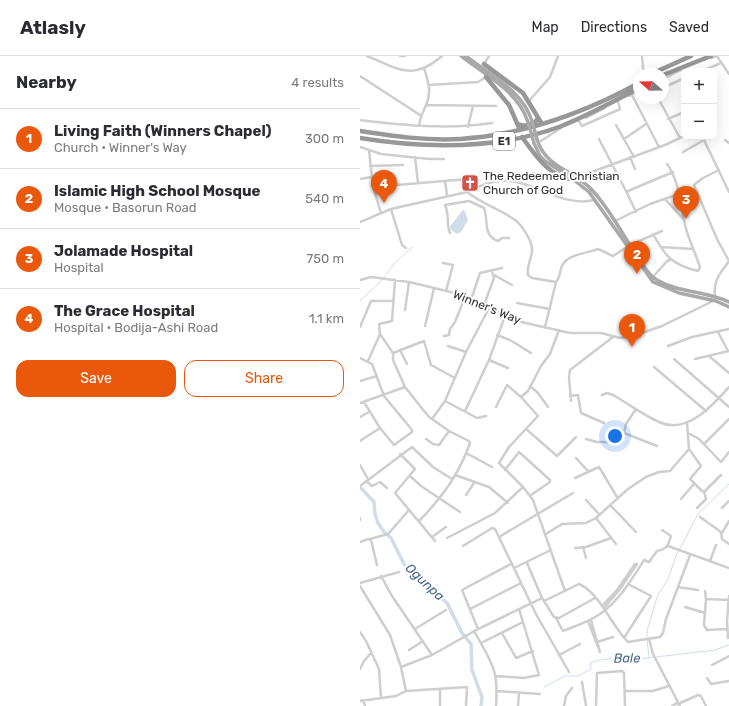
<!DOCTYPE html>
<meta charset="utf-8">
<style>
body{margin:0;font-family:Rubik,sans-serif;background:#f2f2f3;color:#2b2b33}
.controls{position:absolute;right:12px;top:12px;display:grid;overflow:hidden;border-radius:8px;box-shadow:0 4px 16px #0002}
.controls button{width:36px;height:36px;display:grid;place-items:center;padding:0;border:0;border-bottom:1px solid #e1e1e2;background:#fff;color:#2b2b33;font:20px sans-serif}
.compass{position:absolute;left:273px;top:12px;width:36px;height:36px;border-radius:50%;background:#fff;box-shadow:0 4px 16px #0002;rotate:290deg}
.you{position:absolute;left:255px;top:380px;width:14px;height:14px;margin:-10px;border:3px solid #fff;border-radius:50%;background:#1a73e8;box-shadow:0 0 0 6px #1a73e833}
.badge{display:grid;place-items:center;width:26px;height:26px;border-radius:50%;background:#ea580c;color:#fff;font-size:13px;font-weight:700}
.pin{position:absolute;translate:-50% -33px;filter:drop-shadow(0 1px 2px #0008)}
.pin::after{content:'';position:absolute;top:21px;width:14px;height:12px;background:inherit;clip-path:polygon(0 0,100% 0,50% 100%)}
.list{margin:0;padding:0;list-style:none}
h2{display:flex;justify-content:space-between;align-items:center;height:52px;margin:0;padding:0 16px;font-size:17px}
h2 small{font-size:13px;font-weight:400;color:#7c7c81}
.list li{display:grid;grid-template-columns:26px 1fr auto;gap:12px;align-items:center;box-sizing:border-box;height:60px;padding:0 16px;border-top:1px solid #e1e1e2}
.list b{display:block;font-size:15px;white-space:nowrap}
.list p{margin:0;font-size:13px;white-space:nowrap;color:#7c7c81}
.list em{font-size:13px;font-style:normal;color:#7c7c81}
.actions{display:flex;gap:8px;padding:12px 16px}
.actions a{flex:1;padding:9px 0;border:1px solid #ea580c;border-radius:12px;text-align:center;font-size:14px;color:#ea580c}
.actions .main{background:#ea580c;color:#fff}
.map{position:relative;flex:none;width:369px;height:650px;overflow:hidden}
header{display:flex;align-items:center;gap:24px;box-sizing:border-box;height:56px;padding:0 20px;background:#fff;border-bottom:1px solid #e1e1e2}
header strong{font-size:19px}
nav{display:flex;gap:22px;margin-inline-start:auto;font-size:14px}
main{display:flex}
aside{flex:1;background:#fff}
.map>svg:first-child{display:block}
.water{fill:#d0dce9}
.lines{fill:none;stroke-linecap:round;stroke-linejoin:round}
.stream{stroke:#d0dce9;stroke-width:1}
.river{stroke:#d0dce9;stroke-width:3.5}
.minor{stroke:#cecece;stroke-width:2.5}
.major{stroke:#a9a9a9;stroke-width:3.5}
.highway{stroke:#989898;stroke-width:4.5}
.major-bridge{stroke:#a9a9a9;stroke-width:3.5}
.labels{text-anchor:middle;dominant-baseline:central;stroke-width:4;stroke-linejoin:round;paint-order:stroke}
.shield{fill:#fff;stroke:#6f6f6f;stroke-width:1}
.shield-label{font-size:11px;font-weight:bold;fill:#313131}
.poi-label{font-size:12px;fill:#313131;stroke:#fff;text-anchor:start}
.street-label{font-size:12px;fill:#313131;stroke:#fff}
.water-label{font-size:13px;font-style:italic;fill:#47678b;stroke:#fff}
</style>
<header>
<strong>Atlasly</strong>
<nav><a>Map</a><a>Directions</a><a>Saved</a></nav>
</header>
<main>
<aside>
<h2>Nearby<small>4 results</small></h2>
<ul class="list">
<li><span class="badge">1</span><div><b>Living Faith (Winners Chapel)</b><p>Church · Winner's Way</p></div><em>300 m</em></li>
<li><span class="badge">2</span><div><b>Islamic High School Mosque</b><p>Mosque · Basorun Road</p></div><em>540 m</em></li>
<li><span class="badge">3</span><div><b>Jolamade Hospital</b><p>Hospital</p></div><em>750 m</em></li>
<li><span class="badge">4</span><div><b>The Grace Hospital</b><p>Hospital · Bodija-Ashi Road</p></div><em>1.1 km</em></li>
</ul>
<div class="actions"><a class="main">Save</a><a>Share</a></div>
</aside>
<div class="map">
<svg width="369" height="650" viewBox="0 0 369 650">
<rect width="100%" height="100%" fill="#fff"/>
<path class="water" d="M103,154L105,155L108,164L101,176L97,178L90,173L91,169Z"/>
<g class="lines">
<path class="stream" d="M24,221L34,208L52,191
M0,245L22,224
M287,581V575L297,541L308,523L316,500L338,458L369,428
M287,584L289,601
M296,601L355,594L369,589
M184,631L205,620H218L231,613L230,607C246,601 255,603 271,604C278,604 286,602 293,601"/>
<path class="river" d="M0,431L14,446L15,458L18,467L24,476L31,482L44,508L49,514L66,525L72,534L87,547L102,577L111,588L112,614L122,641L121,650"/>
<path class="minor" d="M7,0C37,12 52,26 82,0
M40,0H45
M282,0L283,12L286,18
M351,2L357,0L369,18
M124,8L129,0
M342,15L361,7
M0,20L60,59
M303,23L321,14
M69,29L118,26L126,21
M303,32L324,22
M272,39L299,91
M269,40L279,35
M298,42L320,82
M169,45L190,21L198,0
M66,49L136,50
M226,62L245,52
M308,63L324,56
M0,64C44,69 87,74 132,67
M219,65L222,70L260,53L258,46
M256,69L274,101
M59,70C60,61 63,57 66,49C72,37 68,24 64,12
M108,71L113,50
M239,83L267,137
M264,83L286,68
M365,84L369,87
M181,85L201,72
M0,91L21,98L69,103H84
M9,94L13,131L21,157
M323,96L344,84L369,136
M55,101L58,127
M270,101L275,113
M10,110L43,109
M359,114L343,122L334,129L357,183L369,205
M218,121L305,89L324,80
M0,123L11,121
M85,125L87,139
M13,131L108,123
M107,136C122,148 140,153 155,164C162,169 172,185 172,193C173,200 166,210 168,219L172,222L196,226L185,271
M305,143L324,164
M31,153L42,189L46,192
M276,156L267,137L268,135L313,116
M255,165L290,148L319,138
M0,166L31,153L107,136C118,131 130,125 142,125C172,123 201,152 234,144
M90,177C86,169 90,160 85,149L109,145L124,152C129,165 122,179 138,185L142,182H149
M293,178C305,200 312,209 338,215L340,211C336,199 331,188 327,176C320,154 321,127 307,108
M270,189L302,175
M301,191L333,193
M83,207L93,209L86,235
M134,219L152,229
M293,221L307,205L310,204
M0,224L11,221L49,226L99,238L157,265L210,277H241L260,282L276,279L302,270L353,245
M35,224L32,265L19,268L20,278L33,297V304L45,331L60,350L69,361L89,375L109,385L110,387C100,416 81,443 59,465
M196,226C201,221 199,214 203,208C209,198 228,197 238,193L253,200L267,191
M355,241C353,224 360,218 369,205
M111,244L120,217L142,212
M157,247L190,253
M124,249L134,222L132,215
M45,254L49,226
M145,260L129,304L148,312
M65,270L74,232
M0,271L11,245H33
M199,274L190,298L181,310L168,335L161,341L178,360L149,391L139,407L163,431L173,444L205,535
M358,276L368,295
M137,279L150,284L171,297
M84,280L89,279L90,273L95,266L105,241
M88,290L106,296
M308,290L332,281L369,273
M40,294L47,308
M33,297L64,285L71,309L95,322
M349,300L369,317
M0,302L12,308L24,340L52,374V376L34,389L20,372L4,346
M314,303L369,351
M335,303L369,295
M8,305L20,278
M294,311L346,355
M0,325L17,320
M170,330L178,337L188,351
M242,339L247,337L253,339C269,348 283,359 299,366C327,379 353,349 369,331
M210,340L218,339L221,357L244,367
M85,345L117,362L126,360
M211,345L209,321L210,314L253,281
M0,347L45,331
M136,351L147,329L161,341
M105,355L129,304
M0,361L9,356
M72,363L85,345L106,296L129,252
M166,373L197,400L216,381
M264,377L297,390
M330,378L339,383L361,406L369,396
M66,383L73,388L79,389L89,375
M226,383L237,386H255L264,377L266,368L276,353
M0,385L20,372
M344,388L369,363
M329,393L341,410L330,423L342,435H345L361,419
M106,397L132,411
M40,398L55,413L35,437L75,485
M216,402L228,415
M0,409L8,423
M145,414L159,396L190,424V426L171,439
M95,419L129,431L148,447
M50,420L61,430L100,456
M215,422L239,411L257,441
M6,425L12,430L20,426L27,432
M0,430L52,391L73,411L92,423
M106,439L114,427
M321,443L334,428
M226,444L239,458
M250,449L276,476
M337,452L346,443L344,435
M362,452L369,445
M340,461L361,476L362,483L369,488
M0,462V464
M236,462L256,488
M362,477L369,465
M186,478L202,468L226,467L236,462L268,433L286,421L299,416L310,415L329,393L327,367
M72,481L86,471
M139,481L213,437
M87,482L135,457L163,431
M10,483L28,478L49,454
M0,486L8,483L11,484L17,509
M103,490L132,472L135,473L176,558L209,616
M308,490L369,512
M223,491L226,502
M215,492L226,491L251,482
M350,505L356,489
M167,507L182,542L194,561L199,562L235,542
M154,512L191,494
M21,520L32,540L72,599
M0,527L39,516
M0,530L30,579L41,611L46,635
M318,531L338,534
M345,535L346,543
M184,545L219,528C239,536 253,572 268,586L300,581L303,577L306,563L330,499
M242,550L257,534L275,508H277L260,533L244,552
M325,551L345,557
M110,553L161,527
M196,562L203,575C215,570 229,566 240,558C259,545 272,523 284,504L289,506L297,495C307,493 308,490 311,480L302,474
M228,565L240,596L231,564
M55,573L86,554
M118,573L102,534L151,508
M367,573L347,574L344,569L346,543L369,544
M114,575C131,606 139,613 136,650
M0,576L6,585L19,613L21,642
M142,577L156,602L173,595
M264,582L291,540L268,528
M368,582L367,565L369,540
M289,583L293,598L320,650
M237,586L253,581
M121,587L163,566
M49,594L63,585
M199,599L220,588
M352,609L369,600
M41,611L72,599L118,573L182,542
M0,613L4,605L11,597
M136,620L164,622L179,619L159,553
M347,622L351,628L369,625
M222,626L226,650
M137,635L180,638
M265,635H293L309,630
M3,644L5,650
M0,645L36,640L46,635L107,631L106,650
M318,648L338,639L341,640L346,650
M80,650V633
M158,650L159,637
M204,650L206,640L212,632
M236,650L237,617L262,615L264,617L265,650
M312,650L317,647"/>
<path class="major" d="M101,0C125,19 158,35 168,66
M106,0C130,19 162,34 172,65
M177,83C185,112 215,114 233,135C251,155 264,181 279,203C284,210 289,220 297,224C319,237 347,235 369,246
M174,87L180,100L185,105L214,124L229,136L293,226L319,237L356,245L369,251"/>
<path class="highway" d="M124,8L163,37L182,68
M291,18L331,0
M303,19L351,0
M126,21L149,49L160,74
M158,68C165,71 175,69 178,62
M0,75C33,80 66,85 100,83C163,79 224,57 279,27
M162,81C176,100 188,120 214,124
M0,82C67,93 135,94 199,71C227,60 253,46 279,32"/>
<path class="major-bridge" d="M172,65L177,83
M168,66L174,87"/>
</g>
<defs>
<symbol id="church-square" viewBox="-11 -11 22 22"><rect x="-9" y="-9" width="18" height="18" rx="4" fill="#d25249" stroke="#fff"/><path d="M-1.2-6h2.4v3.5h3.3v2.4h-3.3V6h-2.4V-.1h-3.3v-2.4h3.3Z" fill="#fff"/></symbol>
</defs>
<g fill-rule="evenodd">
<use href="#church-square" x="100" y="117" width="20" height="20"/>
</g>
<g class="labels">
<rect class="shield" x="133" y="76" width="22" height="18" rx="3"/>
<g class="shield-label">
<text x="144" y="85">E1</text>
</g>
<g class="poi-label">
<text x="123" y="120">The Redeemed Christian<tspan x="123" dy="14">Church of God</tspan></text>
</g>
<g class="street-label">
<text transform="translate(127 251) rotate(22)">Winner's Way</text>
</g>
<g class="water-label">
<text transform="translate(65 526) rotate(43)">Ogunpa</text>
<text transform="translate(267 602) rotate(-1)">Bale</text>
</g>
</g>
</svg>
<div class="controls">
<button>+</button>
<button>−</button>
</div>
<svg class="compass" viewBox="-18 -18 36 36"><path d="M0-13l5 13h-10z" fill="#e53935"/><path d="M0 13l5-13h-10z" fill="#7c7c81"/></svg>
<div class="you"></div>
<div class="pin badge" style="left:272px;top:291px">1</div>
<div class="pin badge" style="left:277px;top:218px">2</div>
<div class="pin badge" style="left:326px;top:163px">3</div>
<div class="pin badge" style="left:24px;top:147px">4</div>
</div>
</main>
